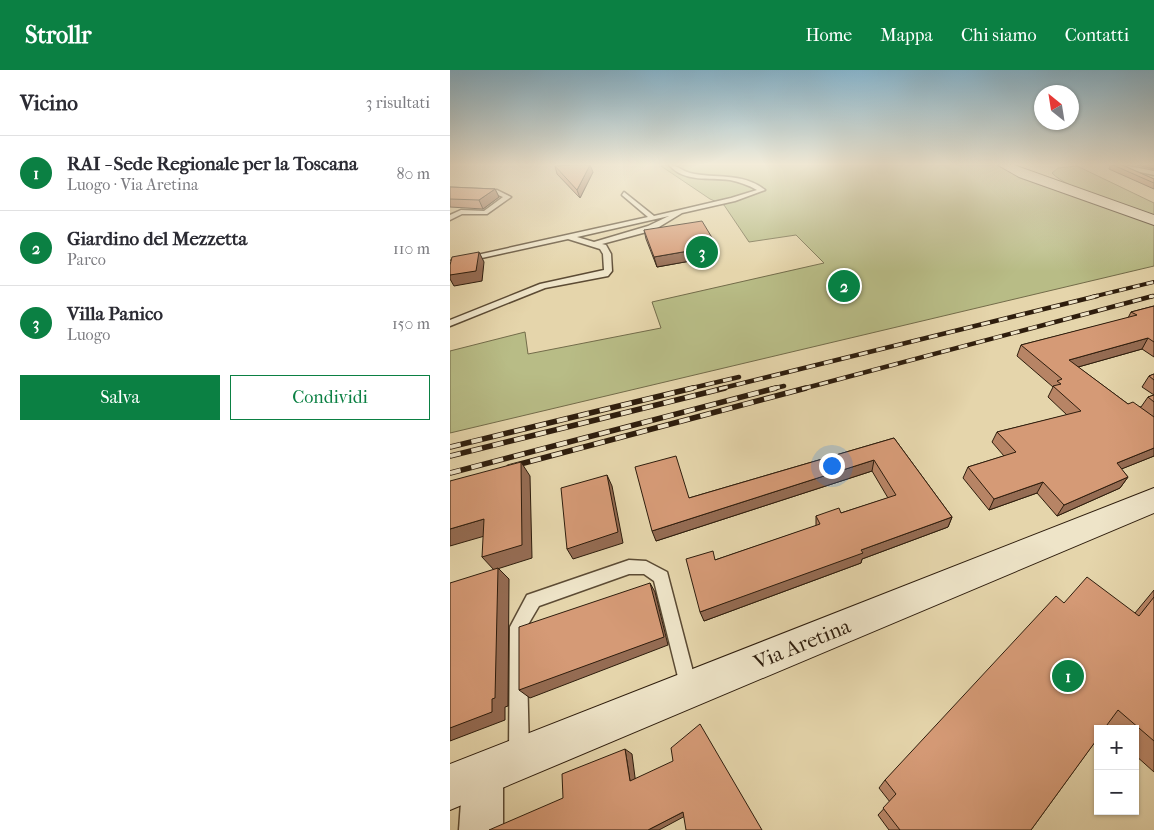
<!DOCTYPE html>
<html lang="it">
<meta charset="utf-8">
<style>
body{margin:0;font-family:"IM FELL French Canon",serif;background:#f7f7f7;color:#2b2b33}
.controls{position:absolute;right:15px;bottom:15px;display:grid;overflow:hidden;border-radius:0px;box-shadow:0 1px 4px #0004}
.controls button{width:45px;height:45px;display:grid;place-items:center;padding:0;border:0;border-bottom:1px solid #e1e1e2;background:#fff;color:#2b2b33;font:25px sans-serif}
.compass{position:absolute;left:584px;top:15px;width:45px;height:45px;border-radius:50%;background:#fff;box-shadow:0 1px 4px #0004;rotate:330deg}
.you{position:absolute;left:381px;top:395px;width:18px;height:18px;margin:-12px;border:4px solid #fff;border-radius:50%;background:#1a73e8;box-shadow:0 0 0 8px #1a73e833}
.badge{display:grid;place-items:center;width:32px;height:32px;border-radius:50%;background:#0b8043;color:#fff;font-size:16px;font-weight:700}
.pin{position:absolute;translate:-50% -50%;border:2px solid #fff;box-shadow:0 1px 5px #0006}
.list{margin:0;padding:0;list-style:none}
h2{display:flex;justify-content:space-between;align-items:center;height:65px;margin:0;padding:0 20px;font-size:21px}
h2 small{font-size:16px;font-weight:400;color:#7c7c81}
.list li{display:grid;grid-template-columns:32px 1fr auto;gap:15px;align-items:center;box-sizing:border-box;height:75px;padding:0 20px;border-top:1px solid #e1e1e2}
.list b{display:block;font-size:19px;white-space:nowrap}
.list p{margin:0;font-size:16px;white-space:nowrap;color:#7c7c81}
.list em{font-size:16px;font-style:normal;color:#7c7c81}
.actions{display:flex;gap:10px;padding:15px 20px}
.actions a{flex:1;padding:11px 0;border:1px solid #0b8043;border-radius:0px;text-align:center;font-size:18px;color:#0b8043}
.actions .main{background:#0b8043;color:#fff}
.map{position:relative;flex:none;width:704px;height:760px;overflow:hidden}
header{display:flex;align-items:center;gap:30px;box-sizing:border-box;height:70px;padding:0 25px;background:#0b8043;color:#fff}
header strong{font-size:24px}
nav{display:flex;gap:28px;margin-inline-start:auto;font-size:18px}
main{display:flex}
aside{flex:1;background:#fff}
.map>svg:first-child{display:block}
.green{fill:#b8bc86;stroke:#736c4a}
.lines{fill:none;stroke-linecap:round;stroke-linejoin:round}
.lane-casing{stroke:#5c4b34;stroke-width:3}
.street-casing{stroke:#5c4b34;stroke-width:3}
.secondary-casing{stroke:#2e1d0d;stroke-width:2}
.lane{fill:#eee4c8;fill-rule:evenodd}
.street{fill:#eee4c8;fill-rule:evenodd}
.secondary{fill:#eee4c8;fill-rule:evenodd}
.rail-far2-casing{stroke:#2e1d0d;stroke-width:4}
.rail-far1-casing{stroke:#2e1d0d;stroke-width:4.5}
.rail-casing{stroke:#2e1d0d;stroke-width:5.5}
.rail-far2{stroke:#eee4c8;stroke-width:2.5;stroke-dasharray:7;stroke-linecap:butt}
.rail-far1{stroke:#eee4c8;stroke-width:3;stroke-dasharray:9;stroke-linecap:butt}
.rail{stroke:#eee4c8;stroke-width:4;stroke-dasharray:11;stroke-linecap:butt}
.wall{fill:#b78465;stroke:#2e1d0d}
.shaded-wall{fill:#956c53;stroke:#2e1d0d}
.building{fill:#d59a76;stroke:#2e1d0d}
.labels{text-anchor:middle;dominant-baseline:central;stroke-width:4.5;stroke-linejoin:round;paint-order:stroke}
.near-street-label{font-size:21px;fill:#2e1d0d;stroke:#eee4c8}
</style>
<header>
<strong>Strollr</strong>
<nav><a>Home</a><a>Mappa</a><a>Chi siamo</a><a>Contatti</a></nav>
</header>
<main>
<aside>
<h2>Vicino<small>3 risultati</small></h2>
<ul class="list">
<li><span class="badge">1</span><div><b>RAI - Sede Regionale per la Toscana</b><p>Luogo · Via Aretina</p></div><em>80 m</em></li>
<li><span class="badge">2</span><div><b>Giardino del Mezzetta</b><p>Parco</p></div><em>110 m</em></li>
<li><span class="badge">3</span><div><b>Villa Panico</b><p>Luogo</p></div><em>150 m</em></li>
</ul>
<div class="actions"><a class="main">Salva</a><a>Condividi</a></div>
</aside>
<div class="map">
<svg width="704" height="760" viewBox="0 0 704 760">
<rect width="100%" height="100%" fill="#e5d5ab"/>
<filter id="stains"><feTurbulence type="fractalNoise" baseFrequency=".004" numOctaves="4"/><feColorMatrix values="0 0 0 0 .2 0 0 0 0 .09 0 0 0 0 .02 0 0 0 .5 -.17"/></filter>
<radialGradient id="worn" r=".72"><stop offset=".6" stop-color="#630" stop-opacity="0"/><stop offset="1" stop-color="#630" stop-opacity=".3"/></radialGradient>
<path class="green" d="M217,95H545L704,154V196L0,363V281L75,262L78,284L211,258L202,232L374,193L346,165L299,172L274,135L260,129L211,96Z
M627,96L704,133V145C681,137 616,119 602,103L608,98Z"/>
<g class="lines">
<defs>
<path id="lane" d="M219,95C227,95 232,101 240,103C265,109 293,102 315,120L285,131L232,143L204,160L152,174L156,175L161,184L162,201L158,206L95,218L0,256V250L90,214L154,200L153,184L150,179L118,169L0,195V191L198,147L172,125L174,122L204,146L281,128L307,120C298,115 290,112 280,110C259,107 235,113 219,95ZM219,146L198,156L144,172L127,167Z
M678,96L704,101V105L676,99Z
M0,120H47L61,127L37,144H12L0,150V145L11,140L34,141L53,127L46,124H0Z
M179,490L196,491L217,502L247,617L244,623L238,626L232,623L204,511L194,504H179L89,536L76,558L79,683L76,690L69,693L62,690L59,683L60,557L77,525Z"/>
<path id="street" d="M33,684L47,690L53,704V760H9L13,704L19,690Z"/>
<path id="secondary" d="M548,95H564L704,145V155L569,107Z
M704,418V443L0,740V694Z"/>
</defs>
<use href="#lane" class="lane-casing"/>
<use href="#street" class="street-casing"/>
<use href="#secondary" class="secondary-casing"/>
<use href="#lane" class="lane"/>
<use href="#street" class="street"/>
<use href="#secondary" class="secondary"/>
<defs>
<path id="rail-far2" d="M642,227L704,212
M699,227L704,226"/>
<path id="rail-far1" d="M238,319L289,307
M269,319L647,226
M321,319L334,316
M352,319L703,226"/>
<path id="rail" d="M0,377L243,318
M0,386L275,318
M59,397L356,318
M0,403L326,318"/>
</defs>
<use href="#rail-far2" class="rail-far2-casing"/>
<use href="#rail-far1" class="rail-far1-casing"/>
<use href="#rail" class="rail-casing"/>
<use href="#rail-far2" class="rail-far2"/>
<use href="#rail-far1" class="rail-far1"/>
<use href="#rail" class="rail"/>
</g>
<path class="wall" d="M660,95H672L704,109V119L659,99Z
M687,95H704V99Z
M105,96L143,102L130,128L107,104Z
M0,117L45,119L49,127L33,139L0,137Z
M194,160L268,186L207,197L196,169Z
M704,236V287L692,279L628,297L678,334L691,337L698,327L704,325L692,317L699,306L704,304V386L671,399L678,407L670,418L607,446L587,423L539,440L513,408L518,397L554,386L542,372L547,362L617,345L598,327L603,317L567,286L571,275L678,248L681,242Z
M444,368L502,447L498,457L412,489L411,493L254,551L265,490L366,456V446L391,443L438,428L422,401L206,471L239,428Z
M704,520V702L685,685V659H657L655,658L581,760H439L428,745L440,732L429,718L435,710L614,533L685,543Z"/>
<path class="shaded-wall" d="M140,95L143,102L130,128L127,120Z
M45,119L49,127L33,139L29,130Z
M267,176L268,186L207,197L204,187Z
M29,182L34,192L32,211L4,216L0,209V205Z
M698,268L692,279L614,301L619,290Z
M704,378V386L659,404L667,393Z
M424,390L422,401L206,471L202,461Z
M71,392L80,406L82,488L44,500L32,487Z
M157,405L162,416L173,473L123,489L117,479Z
M678,407L670,418L607,446L614,435Z
M593,412L587,423L539,440L544,429Z
M502,447L498,457L412,489L411,493L254,551L250,542L411,480Z
M34,449L45,463L0,476V459Z
M48,498L59,509L58,636L55,637V650L0,671V658Z
M200,513L205,522L218,575L80,628L69,620Z
M175,679L182,684L186,715L180,711Z
M233,742L237,745L209,760H198Z"/>
<path class="building" d="M125,95H140L127,120L105,96Z
M663,95H672L704,109V113Z
M0,117L45,119L29,130L0,129Z
M252,151L267,176L204,187L194,160Z
M29,182L26,201L0,205V195L2,187Z
M704,236V272L698,268L619,290L678,334L683,332L704,347V378L667,393L678,407L614,435L593,412L544,429L518,397L566,382L547,362L631,341L603,316L611,314L607,311L612,309L571,275L687,245L681,242Z
M704,304V310L699,306Z
M704,325V332L698,327Z
M444,368L502,447L411,480L413,483L250,542L236,489L263,481L265,490L370,454L366,446L389,438L391,443L446,425L424,390L202,461L185,397L226,386L239,428Z
M71,392L72,475L32,487L34,449L0,459V411Z
M157,405L168,462L117,479L111,418Z
M48,498L45,628L42,629V642L0,658V513Z
M637,507L689,546L704,527V671L668,640L654,659H648V668L581,760H450L433,738L446,724L435,710L606,526L614,533Z
M200,513L214,567L69,620V557Z
M250,654L312,760H236L233,742L198,760H39L113,728L112,704L175,679L180,711L223,691L221,678Z"/>
<linearGradient id="sky" x2="0" y2="1"><stop stop-color="#87b6cf"/><stop offset="0.47" stop-color="#f3ecd9"/><stop offset="1" stop-color="#f3ecd9" stop-opacity="0"/></linearGradient>
<rect width="704" height="201" fill="url(#sky)"/>
<g class="labels">
<g class="near-street-label">
<text transform="translate(352 574) rotate(-22)">Via Aretina</text>
</g>
</g>
<rect width="100%" height="100%" filter="url(#stains)"/>
<rect width="100%" height="100%" fill="url(#worn)"/>
</svg>
<div class="controls">
<button>+</button>
<button>−</button>
</div>
<svg class="compass" viewBox="-18 -18 36 36"><path d="M0-13l5 13h-10z" fill="#e53935"/><path d="M0 13l5-13h-10z" fill="#7c7c81"/></svg>
<div class="you"></div>
<div class="pin badge" style="left:618px;top:606px">1</div>
<div class="pin badge" style="left:394px;top:216px">2</div>
<div class="pin badge" style="left:252px;top:182px">3</div>
</div>
</main>
